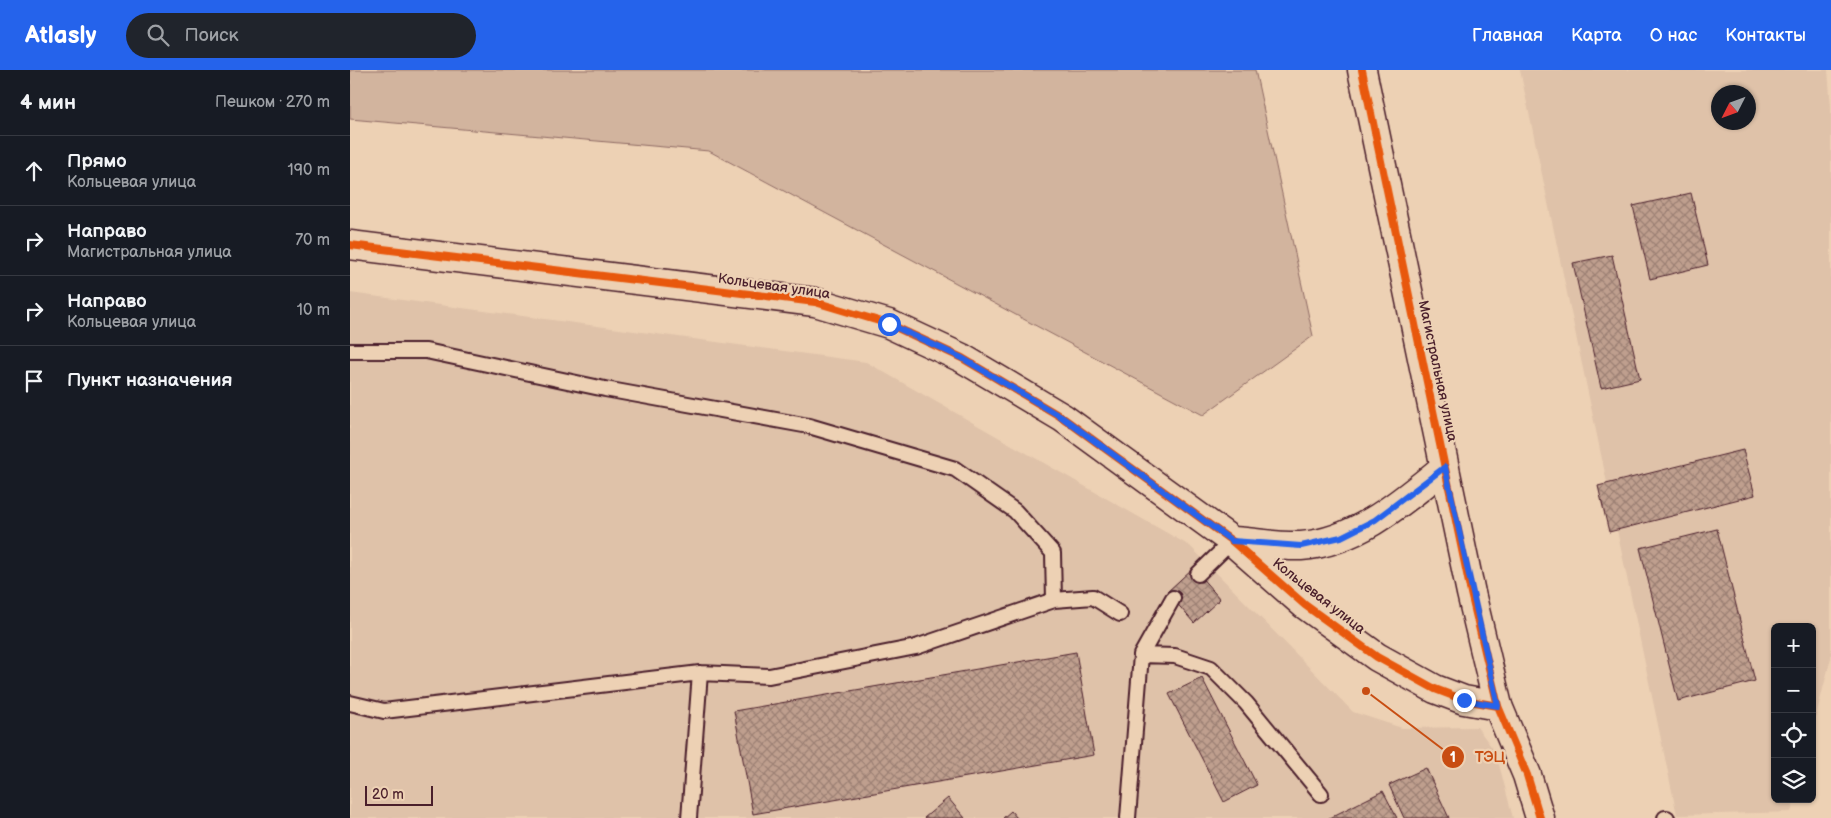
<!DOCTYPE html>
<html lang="ru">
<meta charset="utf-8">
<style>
body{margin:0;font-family:"Balsamiq Sans",sans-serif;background:#20242c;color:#f1f3f6}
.controls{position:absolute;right:15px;bottom:15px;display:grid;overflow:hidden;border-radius:8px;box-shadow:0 1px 4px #0004}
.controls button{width:45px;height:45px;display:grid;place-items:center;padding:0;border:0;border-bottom:1px solid #363941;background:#171b24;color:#f1f3f6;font:25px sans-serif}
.compass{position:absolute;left:1361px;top:15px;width:45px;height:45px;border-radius:50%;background:#171b24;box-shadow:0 1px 4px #0004;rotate:228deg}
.scale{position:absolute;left:15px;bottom:12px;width:68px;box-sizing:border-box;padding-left:5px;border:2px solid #4a1f2b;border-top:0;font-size:14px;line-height:18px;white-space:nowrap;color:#4a1f2b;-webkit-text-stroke:4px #edd1b4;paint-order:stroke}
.stop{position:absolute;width:15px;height:15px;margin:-11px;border:4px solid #2563eb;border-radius:50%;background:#fff}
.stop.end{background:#2563eb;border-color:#fff;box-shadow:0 1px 5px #0008}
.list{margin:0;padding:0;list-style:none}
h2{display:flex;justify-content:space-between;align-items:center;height:65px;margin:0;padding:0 20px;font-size:21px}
h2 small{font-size:16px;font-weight:400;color:#9ea1a6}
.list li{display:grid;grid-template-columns:32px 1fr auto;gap:15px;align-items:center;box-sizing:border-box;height:70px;padding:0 20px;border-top:1px solid #363941}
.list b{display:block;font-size:19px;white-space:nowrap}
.list p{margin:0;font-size:16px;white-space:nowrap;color:#9ea1a6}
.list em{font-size:16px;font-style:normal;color:#9ea1a6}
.icon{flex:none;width:28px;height:28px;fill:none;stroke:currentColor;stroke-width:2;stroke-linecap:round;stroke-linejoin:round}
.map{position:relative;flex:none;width:1481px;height:748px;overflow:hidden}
header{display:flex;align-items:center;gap:30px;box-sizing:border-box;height:70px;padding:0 25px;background:#2563eb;color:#fff}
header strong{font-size:24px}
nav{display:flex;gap:28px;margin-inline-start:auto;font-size:18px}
.search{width:350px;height:45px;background:#20242c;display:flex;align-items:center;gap:12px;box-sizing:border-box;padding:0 18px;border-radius:28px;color:#9ea1a6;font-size:19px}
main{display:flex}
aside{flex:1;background:#171b24}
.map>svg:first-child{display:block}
.built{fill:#dfc2a9;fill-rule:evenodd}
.green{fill:#d2b49e;stroke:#8e6a64}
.building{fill:url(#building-cross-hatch);stroke:#4a1f2b}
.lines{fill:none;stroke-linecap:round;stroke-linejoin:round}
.lane-casing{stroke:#4a1f2b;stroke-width:18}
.street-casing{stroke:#4a1f2b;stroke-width:31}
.secondary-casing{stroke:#4a1f2b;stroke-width:31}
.lane{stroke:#edd1b4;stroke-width:14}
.street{stroke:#edd1b4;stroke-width:28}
.secondary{stroke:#edd1b4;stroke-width:28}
.cycleway-casing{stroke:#edd1b4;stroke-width:11}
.cycleway{stroke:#e8590c;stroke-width:8}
.route{stroke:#2563eb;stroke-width:6}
.labels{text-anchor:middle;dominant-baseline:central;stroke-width:4.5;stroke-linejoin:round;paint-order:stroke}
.street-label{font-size:14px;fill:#4a1f2b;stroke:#edd1b4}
.leader{fill:none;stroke:#c84d12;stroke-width:2}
.callout-dot{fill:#c84d12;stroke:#edd1b4;stroke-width:2}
.mark-label{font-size:15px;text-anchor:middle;font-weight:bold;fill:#fff}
.callout-label{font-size:15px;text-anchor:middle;font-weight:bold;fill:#c84d12;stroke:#edd1b4;stroke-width:4.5;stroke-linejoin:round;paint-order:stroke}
</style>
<header>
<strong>Atlasly</strong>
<div class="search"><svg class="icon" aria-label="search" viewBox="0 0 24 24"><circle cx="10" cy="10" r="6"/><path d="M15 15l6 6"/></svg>Поиск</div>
<nav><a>Главная</a><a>Карта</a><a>О нас</a><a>Контакты</a></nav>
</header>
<main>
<aside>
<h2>4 мин<small>Пешком · 270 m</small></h2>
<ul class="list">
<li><svg class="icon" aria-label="ahead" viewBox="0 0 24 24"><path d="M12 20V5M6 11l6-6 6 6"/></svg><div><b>Прямо</b><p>Кольцевая улица</p></div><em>190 m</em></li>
<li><svg class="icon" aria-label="right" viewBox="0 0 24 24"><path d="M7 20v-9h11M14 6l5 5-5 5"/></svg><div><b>Направо</b><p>Магистральная улица</p></div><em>70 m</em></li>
<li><svg class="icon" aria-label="right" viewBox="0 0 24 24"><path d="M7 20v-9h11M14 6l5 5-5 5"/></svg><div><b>Направо</b><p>Кольцевая улица</p></div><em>10 m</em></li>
<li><svg class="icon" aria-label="arrive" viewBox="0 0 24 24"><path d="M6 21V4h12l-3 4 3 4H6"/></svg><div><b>Пункт назначения</b></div></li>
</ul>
</aside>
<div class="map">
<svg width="1481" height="748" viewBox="0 0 1481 748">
<defs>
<pattern id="building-cross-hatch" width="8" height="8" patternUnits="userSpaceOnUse" patternTransform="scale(1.25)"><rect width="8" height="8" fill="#bf9f8e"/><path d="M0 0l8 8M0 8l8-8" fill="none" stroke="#9d8174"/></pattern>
</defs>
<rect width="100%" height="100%" fill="#edd1b4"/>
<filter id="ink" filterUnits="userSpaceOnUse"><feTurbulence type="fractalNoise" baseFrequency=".02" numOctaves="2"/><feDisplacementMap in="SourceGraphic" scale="10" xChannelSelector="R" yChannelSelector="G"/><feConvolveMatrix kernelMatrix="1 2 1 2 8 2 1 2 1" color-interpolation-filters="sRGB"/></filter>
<g filter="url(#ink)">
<path class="built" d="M1170,0H1478L1481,37V588L1462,661V557H1425V729H1445L1441,742L1327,745ZM1368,22H1398V52H1368Z
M0,223L516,292L840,476L1003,642L1052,658L1127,657L1146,683L1163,748H0Z"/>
<path class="green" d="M0,0H905L963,266L853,345L359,81L0,49Z"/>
<path class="building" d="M1341,123L1358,195L1300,209L1283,136Z
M1262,185L1290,309L1251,318L1223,193Z
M1393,380L1405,425L1259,462L1248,416Z
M1367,459L1405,611L1328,631L1290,478Z
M843,498L870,529L844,553L817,522Z
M726,582L744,685L403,744L384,641Z
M852,608L907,715L874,732L819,624Z
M1076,698L1099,748H1054L1039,715Z
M1033,721L1047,748H979Z
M598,728L615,748H574Z
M661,741L667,748H653Z"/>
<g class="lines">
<defs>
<path id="lane" d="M0,281H76L255,319L459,356L605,399L665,441L703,483L704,530L566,577L419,606L350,603L34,641L0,633
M848,504L882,471
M704,530L743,527L770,544
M791,585L825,586L861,598L896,633L971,724
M339,748L350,603
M778,748L791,585L823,528
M1315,748H1317"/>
<path id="street" d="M1148,636L1177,705L1190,748"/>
<path id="secondary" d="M0,175L465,232L539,254L612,288L713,348L882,471L955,535L1027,587L1085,619L1114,630L1148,636L1121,523L1012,0
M882,471C904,472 929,477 951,476C1007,472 1053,431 1095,397"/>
</defs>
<use href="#lane" class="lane-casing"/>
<use href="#street" class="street-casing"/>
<use href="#secondary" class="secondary-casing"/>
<use href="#lane" class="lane"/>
<use href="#street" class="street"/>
<use href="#secondary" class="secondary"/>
<defs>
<path id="cycleway" d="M1012,0L1121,523L1148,636L1177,705L1190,748
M0,175L465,232L539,254L612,288L713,348L882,471L955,535L1027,587L1085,619L1114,630L1148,636"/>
</defs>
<use href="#cycleway" class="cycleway-casing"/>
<use href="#cycleway" class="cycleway"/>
</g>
</g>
<g class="lines" filter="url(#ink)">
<path class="route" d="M539,254L612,288L713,348L882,471L951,476L991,467L1025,450L1095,397L1148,636L1114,630"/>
</g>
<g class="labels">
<g class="street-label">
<text transform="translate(424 216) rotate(8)">Кольцевая улица</text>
<text transform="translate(1088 301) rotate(78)">Магистральная улица</text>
<text transform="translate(969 526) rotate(38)">Кольцевая улица</text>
</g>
</g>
<path class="leader" d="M1016 621L1103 687"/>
<g class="callout-dot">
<circle cx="1016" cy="621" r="5"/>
<circle cx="1103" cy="687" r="12"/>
</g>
<g class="mark-label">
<text x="1103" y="692">1</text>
</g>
<g class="callout-label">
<text x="1140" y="692">ТЭЦ</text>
</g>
</svg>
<div class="controls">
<button>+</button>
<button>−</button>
<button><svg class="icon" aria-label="locate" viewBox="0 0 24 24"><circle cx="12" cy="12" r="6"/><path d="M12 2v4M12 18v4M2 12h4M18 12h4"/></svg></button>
<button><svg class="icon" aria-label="layers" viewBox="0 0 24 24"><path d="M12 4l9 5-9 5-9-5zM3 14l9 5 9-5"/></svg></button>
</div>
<svg class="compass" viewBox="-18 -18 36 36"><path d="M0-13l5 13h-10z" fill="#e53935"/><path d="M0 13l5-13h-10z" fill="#9ea1a6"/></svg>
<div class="scale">20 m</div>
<div class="stop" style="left:539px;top:254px"></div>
<div class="stop end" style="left:1114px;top:630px"></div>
</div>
</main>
